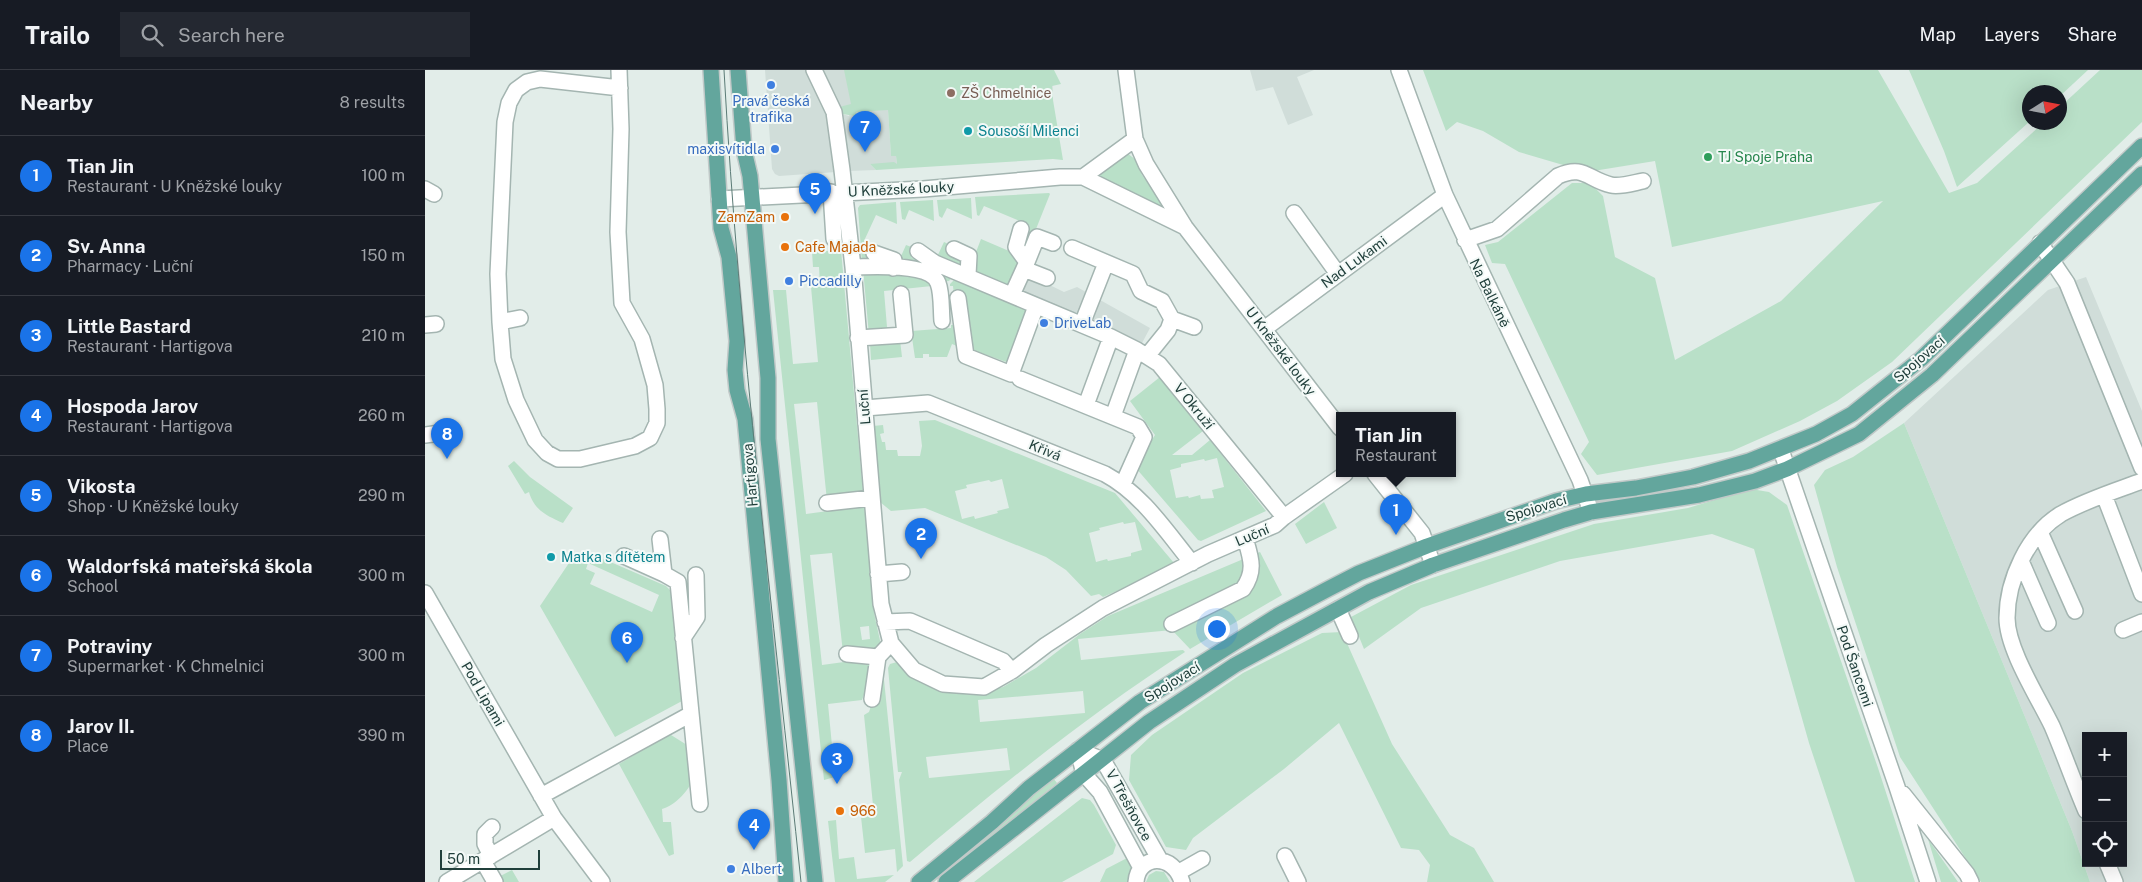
<!DOCTYPE html>
<meta charset="utf-8">
<style>
body{margin:0;font-family:"Public Sans",sans-serif;background:#242831;color:#f1f3f6}
.controls{position:absolute;right:15px;bottom:15px;display:grid;overflow:hidden;border-radius:0px;box-shadow:0 5px 20px #0002}
.controls button{width:45px;height:45px;display:grid;place-items:center;padding:0;border:0;border-bottom:1px solid #363941;background:#171b24;color:#f1f3f6;font:25px sans-serif}
.compass{position:absolute;left:1597px;top:15px;width:45px;height:45px;border-radius:50%;background:#171b24;box-shadow:0 5px 20px #0002;rotate:79deg}
.scale{position:absolute;left:15px;bottom:12px;width:100px;box-sizing:border-box;padding-left:5px;border:2px solid #203f3b;border-top:0;font-size:14px;line-height:18px;white-space:nowrap;color:#203f3b;-webkit-text-stroke:4px #f3f9f7;paint-order:stroke}
.you{position:absolute;left:791px;top:558px;width:18px;height:18px;margin:-12px;border:4px solid #fff;border-radius:50%;background:#1a73e8;box-shadow:0 0 0 8px #1a73e833}
.badge{display:grid;place-items:center;width:32px;height:32px;border-radius:50%;background:#1a73e8;color:#fff;font-size:16px;font-weight:700}
.pin{position:absolute;translate:-50% -41px;filter:drop-shadow(0 1px 2px #0008)}
.pin::after{content:'';position:absolute;top:26px;width:18px;height:15px;background:inherit;clip-path:polygon(0 0,100% 0,50% 100%)}
.popup{position:absolute;left:911px;top:342px;width:120px;height:65px;box-sizing:border-box;display:grid;place-content:center;border-radius:0px;background:#171b24;filter:drop-shadow(0 1px 4px #0005);font-size:16px;white-space:nowrap;color:#9ea1a6}
.popup b{font-size:19px;color:#f1f3f6}
.popup::after{content:'';position:absolute;left:50%;top:100%;margin-left:-10px;border:10px solid transparent;border-top-color:#171b24}
.list{margin:0;padding:0;list-style:none}
h2{display:flex;justify-content:space-between;align-items:center;height:65px;margin:0;padding:0 20px;font-size:21px}
h2 small{font-size:16px;font-weight:400;color:#9ea1a6}
.list li{display:grid;grid-template-columns:32px 1fr auto;gap:15px;align-items:center;box-sizing:border-box;height:80px;padding:0 20px;border-top:1px solid #363941}
.list b{display:block;font-size:19px;white-space:nowrap}
.list p{margin:0;font-size:16px;white-space:nowrap;color:#9ea1a6}
.list em{font-size:16px;font-style:normal;color:#9ea1a6}
.icon{flex:none;width:28px;height:28px;fill:none;stroke:currentColor;stroke-width:2;stroke-linecap:round;stroke-linejoin:round}
.map{position:relative;flex:none;width:1717px;height:812px;overflow:hidden}
header{display:flex;align-items:center;gap:30px;box-sizing:border-box;height:70px;padding:0 25px;background:#171b24;border-bottom:1px solid #363941}
header strong{font-size:24px}
nav{display:flex;gap:28px;margin-inline-start:auto;font-size:18px}
.search{width:350px;height:45px;background:#242831;display:flex;align-items:center;gap:12px;box-sizing:border-box;padding:0 18px;border-radius:0px;color:#9ea1a6;font-size:19px}
main{display:flex}
aside{flex:1;background:#171b24}
.map>svg:first-child{display:block}
.built{fill:#d0ddd9;fill-rule:evenodd}
.green{fill:#b9e0c8;fill-rule:evenodd}
.lines{fill:none;stroke-linecap:round;stroke-linejoin:round}
.minor-casing{stroke:#a4b5b1;stroke-width:18}
.major-casing{stroke:#c1c9c8;stroke-width:18}
.minor{stroke:#fff;stroke-width:15}
.major{stroke:#63a69d;stroke-width:15}
.tram{stroke:#5b7b76;stroke-width:1}
.shop-dot{fill:#3f7fe0;stroke:#f3f9f7;stroke-width:2}
.education-dot{fill:#8d6e63;stroke:#f3f9f7;stroke-width:2}
.culture-dot{fill:#0f9aa8;stroke:#f3f9f7;stroke-width:2}
.leisure-dot{fill:#2e9e5b;stroke:#f3f9f7;stroke-width:2}
.food-dot{fill:#e8710a;stroke:#f3f9f7;stroke-width:2}
.labels{text-anchor:middle;dominant-baseline:central;stroke-width:4;stroke-linejoin:round;paint-order:stroke}
.education-label{font-size:14px;fill:#785e54;stroke:#f3f9f7;text-anchor:start}
.shop-label{font-size:14px;fill:#366cbe;stroke:#f3f9f7;text-anchor:start}
.culture-label{font-size:14px;fill:#0d838f;stroke:#f3f9f7;text-anchor:start}
.leisure-label{font-size:14px;fill:#27864d;stroke:#f3f9f7;text-anchor:start}
.street-label{font-size:14px;fill:#203f3b;stroke:#f3f9f7}
.food-label{font-size:14px;fill:#c56008;stroke:#f3f9f7;text-anchor:start}
</style>
<header>
<strong>Trailo</strong>
<div class="search"><svg class="icon" aria-label="search" viewBox="0 0 24 24"><circle cx="10" cy="10" r="6"/><path d="M15 15l6 6"/></svg>Search here</div>
<nav><a>Map</a><a>Layers</a><a>Share</a></nav>
</header>
<main>
<aside>
<h2>Nearby<small>8 results</small></h2>
<ul class="list">
<li><span class="badge">1</span><div><b>Tian Jin</b><p>Restaurant · U Kněžské louky</p></div><em>100 m</em></li>
<li><span class="badge">2</span><div><b>Sv. Anna</b><p>Pharmacy · Luční</p></div><em>150 m</em></li>
<li><span class="badge">3</span><div><b>Little Bastard</b><p>Restaurant · Hartigova</p></div><em>210 m</em></li>
<li><span class="badge">4</span><div><b>Hospoda Jarov</b><p>Restaurant · Hartigova</p></div><em>260 m</em></li>
<li><span class="badge">5</span><div><b>Vikosta</b><p>Shop · U Kněžské louky</p></div><em>290 m</em></li>
<li><span class="badge">6</span><div><b>Waldorfská mateřská škola</b><p>School</p></div><em>300 m</em></li>
<li><span class="badge">7</span><div><b>Potraviny</b><p>Supermarket · K Chmelnici</p></div><em>300 m</em></li>
<li><span class="badge">8</span><div><b>Jarov II.</b><p>Place</p></div><em>390 m</em></li>
</ul>
</aside>
<div class="map">
<svg width="1717" height="812" viewBox="0 0 1717 812">
<rect width="100%" height="100%" fill="#e2ede9"/>
<path class="built" d="M340,0H383L404,38L411,102L354,106L350,104L347,99Z
M395,0H627L628,30L463,40L466,86H471L472,95L445,94L451,100L423,101L417,44L424,46L426,35L414,37Z
M825,0H889L872,7L888,45L863,55L848,17L831,21Z
M600,203L639,222L652,217L725,258L716,275L653,242L640,243L591,223Z
M1661,207L1717,341V812H1665L1647,761L1479,353L1623,220ZM1661,666H1698V793H1661Z"/>
<path class="green" d="M419,0H629L636,14L627,16L628,30L638,90L628,89L451,100L445,94L469,92L472,94L471,86H466L463,40L431,42V46L417,44L414,37L426,34Z
M998,0H1453L1524,123L1552,113L1618,53L1634,52L1635,37L1675,0H1717V52L1467,292L1412,331L1375,351L1307,381L1172,405L1156,384L1164,372L1080,194L1067,193L1060,175L1073,172L1147,113H1165L1178,126L1190,187L1230,208L1250,290L1356,231L1458,131L1247,177L1230,91L1162,102L1094,82L1058,61L1032,52L1021,61Z
M1484,0H1663L1635,26L1634,22H1604V52L1532,117L1519,81Z
M702,83L711,90L717,105L739,135L736,137L675,110L672,104Z
M624,123L625,124L601,184L598,176L605,158L604,155L559,136L554,146L552,145L550,127Z
M546,128L547,149L522,138L517,148L514,146L512,130Z
M508,130L509,151L484,140L480,150L477,149L475,132Z
M471,132L472,154L451,145L439,171L450,176L459,192L437,193L433,138L435,135Z
M556,169L591,184L597,195L587,219L547,204L551,182Z
M519,172C532,178 538,187 539,201L511,189Z
M481,175L492,179L486,186L487,188L531,203L524,211L516,212L473,193Z
M416,180L449,543L456,575L449,579L440,580L437,577L427,578L451,592L437,630L403,634L410,707L399,710L348,220H361L368,294L393,292L386,217L395,216L394,197H388L387,182ZM392,332L403,441L381,444L369,334ZM407,483L419,592L397,595L385,485ZM444,556L445,569L437,570L435,557Z
M438,199L497,204L507,216L459,221L462,257H471L470,261L444,265Z
M534,205L607,240L584,293L545,279L529,225L528,216H525V214Z
M526,255H530L532,276L527,274L522,287H504V284H498V288H490L486,261L526,258Z
M475,270L477,287L446,290L445,273Z
M735,307L778,361L747,385H767L785,370L841,441L776,471L773,470L710,397L730,365L705,331ZM792,388L799,417L787,420L789,428L776,429L775,425L764,428L763,426L751,428L745,400L756,397V394L779,389L780,391Z
M510,350L690,423L749,493L740,500L678,527L674,524L666,526L641,500L621,487L500,438L466,441L455,432L448,356L458,355L459,363L455,364L457,372H460L461,380H472L473,386H495L497,376L494,351ZM577,409L584,438L572,441L573,443L550,449L549,446L537,449L530,421L542,418L541,415L564,410L566,412ZM698,452L699,454L710,452L717,480L706,483V486L683,491L682,489L671,492L664,463L675,460L674,458Z
M1479,353L1647,761L1665,812H1556L1475,687L1412,497L1389,415L1400,400L1428,387Z
M89,391L105,407L148,438L138,453C122,446 109,440 104,422L100,424L83,396Z
M1326,419L1344,422L1362,435L1453,698L1490,812H1430L1384,673L1329,479L1287,464L1135,491L996,538L939,579L926,547L986,515L1169,454L1263,438Z
M899,432L912,458L881,474L870,454Z
M835,482L857,525L765,579L747,560L653,569L656,590L758,580L760,582C663,645 573,718 485,792L482,791L474,710L477,702H473L463,598L465,594L472,592L480,598L563,621L578,617L611,598L655,564L683,546ZM658,621L660,643L555,652L553,630ZM582,678L585,700L504,708L501,687Z
M167,484L241,516L250,525L259,622L257,631L190,667L115,536L146,490ZM163,493L234,525L227,542L165,514L170,503L161,499Z
M917,562L967,674L1025,765L1049,778L1069,812H1002L1005,795L994,780L976,778L914,653L859,699L768,768L761,780L741,777L704,710L706,685L727,665L818,603L897,563Z
M458,600L478,796L472,802L470,779L440,783L436,747L449,745L439,645L444,642Z
M246,665L262,675C264,684 269,696 268,706C267,719 249,736 237,739L238,752H246L249,784L244,786L194,694L238,668Z
M628,708L632,713L509,812H505Z
M657,728L665,730L669,735L691,775L688,784L637,812H549Z
M411,750L414,789L429,787L432,809L469,805L460,812H410L403,751Z
M1503,769L1533,812H1516Z
M704,787L707,797L703,812H675L681,799Z
M87,800L94,812H64Z
M731,801L739,802L745,812H721L724,805Z"/>
<g class="lines">
<defs>
<path id="minor" d="M194,0L196,59L193,162L197,233L217,269L230,315L232,339V353L225,368L210,376L155,389H133L122,383L110,370L91,330L78,289L75,252L73,204L80,52L84,33L91,20L102,12L115,9L195,18
M389,0L409,42L417,100L428,197L456,534L466,573L489,600L518,614L559,617L587,601L621,575L678,538L783,484L850,455L859,447L920,404
M701,0L710,69L721,94L760,157L915,358
M974,0L1020,125L1155,410L1166,442
M658,107L760,157
M0,119L9,124
M406,122L409,169
M294,129L498,119L635,107H658L710,69
M869,143L913,204
M1040,170L1072,159L1133,106C1159,94 1163,110 1186,115C1195,117 1208,113 1218,111
M1615,173L1642,213L1717,398
M647,178L708,204L716,221L737,231L747,249L769,257
M529,179L544,186L543,205
M493,181L510,193L686,267L712,280L734,294L859,447
M449,183L469,190L468,198
M602,192L612,167L628,173
M428,197C448,197 505,192 513,213C517,223 516,240 517,251
M599,199L622,208
M587,225L602,192L591,177L596,159
M533,228L541,286L586,304L611,236
M75,252L95,248
M657,254L681,193
M0,255L11,254
M839,259L1020,125
M433,268L480,265L476,224
M722,286L743,260L747,249
M595,309L713,357L719,367L698,414
M661,335L686,267
M440,338L503,333L680,404C717,424 741,461 767,493
M688,346L712,280
M0,365L15,363
M1356,380L1472,717L1503,812
M950,404L997,463L1008,495
M1679,425L1717,524
M402,433L447,428
M1615,462L1650,541
M235,469L239,504
M199,486L239,504L253,512L275,734
M1596,491L1623,553
M453,504L477,502
M0,523L129,748L177,812
M913,539L925,566
M460,552L485,551L578,591L587,601
M747,554L818,519C831,501 826,488 820,468
M1698,560L1717,552
M258,568L272,547L271,505
M422,584L453,587L466,573
M447,629L453,587
M653,680L678,690L735,790
M653,680L659,704L675,722L716,798
M1478,724L1542,804L1546,812
M116,726L266,644
M1661,741C1649,713 1639,684 1627,656C1613,627 1582,579 1582,548C1582,510 1603,464 1636,444C1661,430 1690,421 1717,411
M66,786L60,774V764L67,757
M860,786L873,812
M58,791L70,812
M1682,793L1690,812
M754,802L777,789
M22,812L129,748
M711,812C713,784 749,783 757,812"/>
<path id="major" d="M286,0L296,158L304,187L312,271L310,300L312,320L320,349L354,710L361,812
M313,0L319,80L325,106L343,308V369L390,812
M494,812L567,752L604,718L715,632L852,546L903,519L934,503L1002,476L1131,431L1161,424L1211,418L1268,407L1324,391L1391,364L1427,344L1496,289L1717,76
M521,812L724,652L810,595L944,522L1008,495L1139,450L1166,442L1274,425L1330,411L1362,399L1434,364L1507,305L1717,104"/>
</defs>
<use href="#minor" class="minor-casing"/>
<use href="#major" class="major-casing"/>
<use href="#minor" class="minor"/>
<use href="#major" class="major"/>
<path class="tram" d="M299,0C314,271 348,542 376,812"/>
</g>
<g class="shop-dot">
<circle cx="346" cy="15" r="5"/>
<circle cx="350" cy="79" r="5"/>
<circle cx="364" cy="211" r="5"/>
<circle cx="619" cy="253" r="5"/>
<circle cx="306" cy="799" r="5"/>
</g>
<circle class="education-dot" cx="526" cy="23" r="5"/>
<g class="culture-dot">
<circle cx="543" cy="61" r="5"/>
<circle cx="126" cy="487" r="5"/>
</g>
<circle class="leisure-dot" cx="1283" cy="87" r="5"/>
<g class="food-dot">
<circle cx="360" cy="147" r="5"/>
<circle cx="360" cy="177" r="5"/>
<circle cx="415" cy="741" r="5"/>
</g>
<g class="labels">
<g class="education-label">
<text x="536" y="23">ZŠ Chmelnice</text>
</g>
<g class="shop-label">
<text x="346" y="31" text-anchor="middle">Pravá česká<tspan x="346" dy="16">trafika</tspan></text>
<text x="340" y="79" text-anchor="end">maxisvítidla</text>
<text x="374" y="211">Piccadilly</text>
<text x="629" y="253">DriveLab</text>
<text x="316" y="799">Albert</text>
</g>
<g class="culture-label">
<text x="553" y="61">Sousoší Milenci</text>
<text x="136" y="487">Matka s dítětem</text>
</g>
<g class="leisure-label">
<text x="1293" y="87">TJ Spoje Praha</text>
</g>
<g class="street-label">
<text transform="translate(476 119) rotate(-3)">U Kněžské louky</text>
<text transform="translate(929 192) rotate(-36)">Nad Lukami</text>
<text transform="translate(1065 223) rotate(64)">Na Balkáně</text>
<text transform="translate(856 281) rotate(53)">U Kněžské louky</text>
<text transform="translate(1494 289) rotate(-41)">Spojovací</text>
<text transform="translate(769 336) rotate(51)">V Okruží</text>
<text transform="translate(439 337) rotate(-95)">Luční</text>
<text transform="translate(620 380) rotate(23)">Křivá</text>
<text transform="translate(325 405) rotate(-95)">Hartigova</text>
<text transform="translate(1111 438) rotate(-17)">Spojovací</text>
<text transform="translate(827 465) rotate(-23)">Luční</text>
<text transform="translate(1430 596) rotate(71)">Pod Šancemi</text>
<text transform="translate(747 612) rotate(-32)">Spojovací</text>
<text transform="translate(58 624) rotate(60)">Pod Lipami</text>
<text transform="translate(704 735) rotate(61)">V Třešňovce</text>
</g>
<g class="food-label">
<text x="350" y="147" text-anchor="end">ZamZam</text>
<text x="370" y="177">Cafe Majada</text>
<text x="425" y="741">966</text>
</g>
</g>
</svg>
<div class="controls">
<button>+</button>
<button>−</button>
<button><svg class="icon" aria-label="locate" viewBox="0 0 24 24"><circle cx="12" cy="12" r="6"/><path d="M12 2v4M12 18v4M2 12h4M18 12h4"/></svg></button>
</div>
<svg class="compass" viewBox="-18 -18 36 36"><path d="M0-13l5 13h-10z" fill="#e53935"/><path d="M0 13l5-13h-10z" fill="#9ea1a6"/></svg>
<div class="scale">50 m</div>
<div class="you"></div>
<div class="pin badge" style="left:971px;top:465px">1</div>
<div class="popup"><b>Tian Jin</b>Restaurant</div>
<div class="pin badge" style="left:496px;top:489px">2</div>
<div class="pin badge" style="left:412px;top:714px">3</div>
<div class="pin badge" style="left:329px;top:780px">4</div>
<div class="pin badge" style="left:390px;top:144px">5</div>
<div class="pin badge" style="left:202px;top:593px">6</div>
<div class="pin badge" style="left:440px;top:82px">7</div>
<div class="pin badge" style="left:22px;top:389px">8</div>
</div>
</main>
